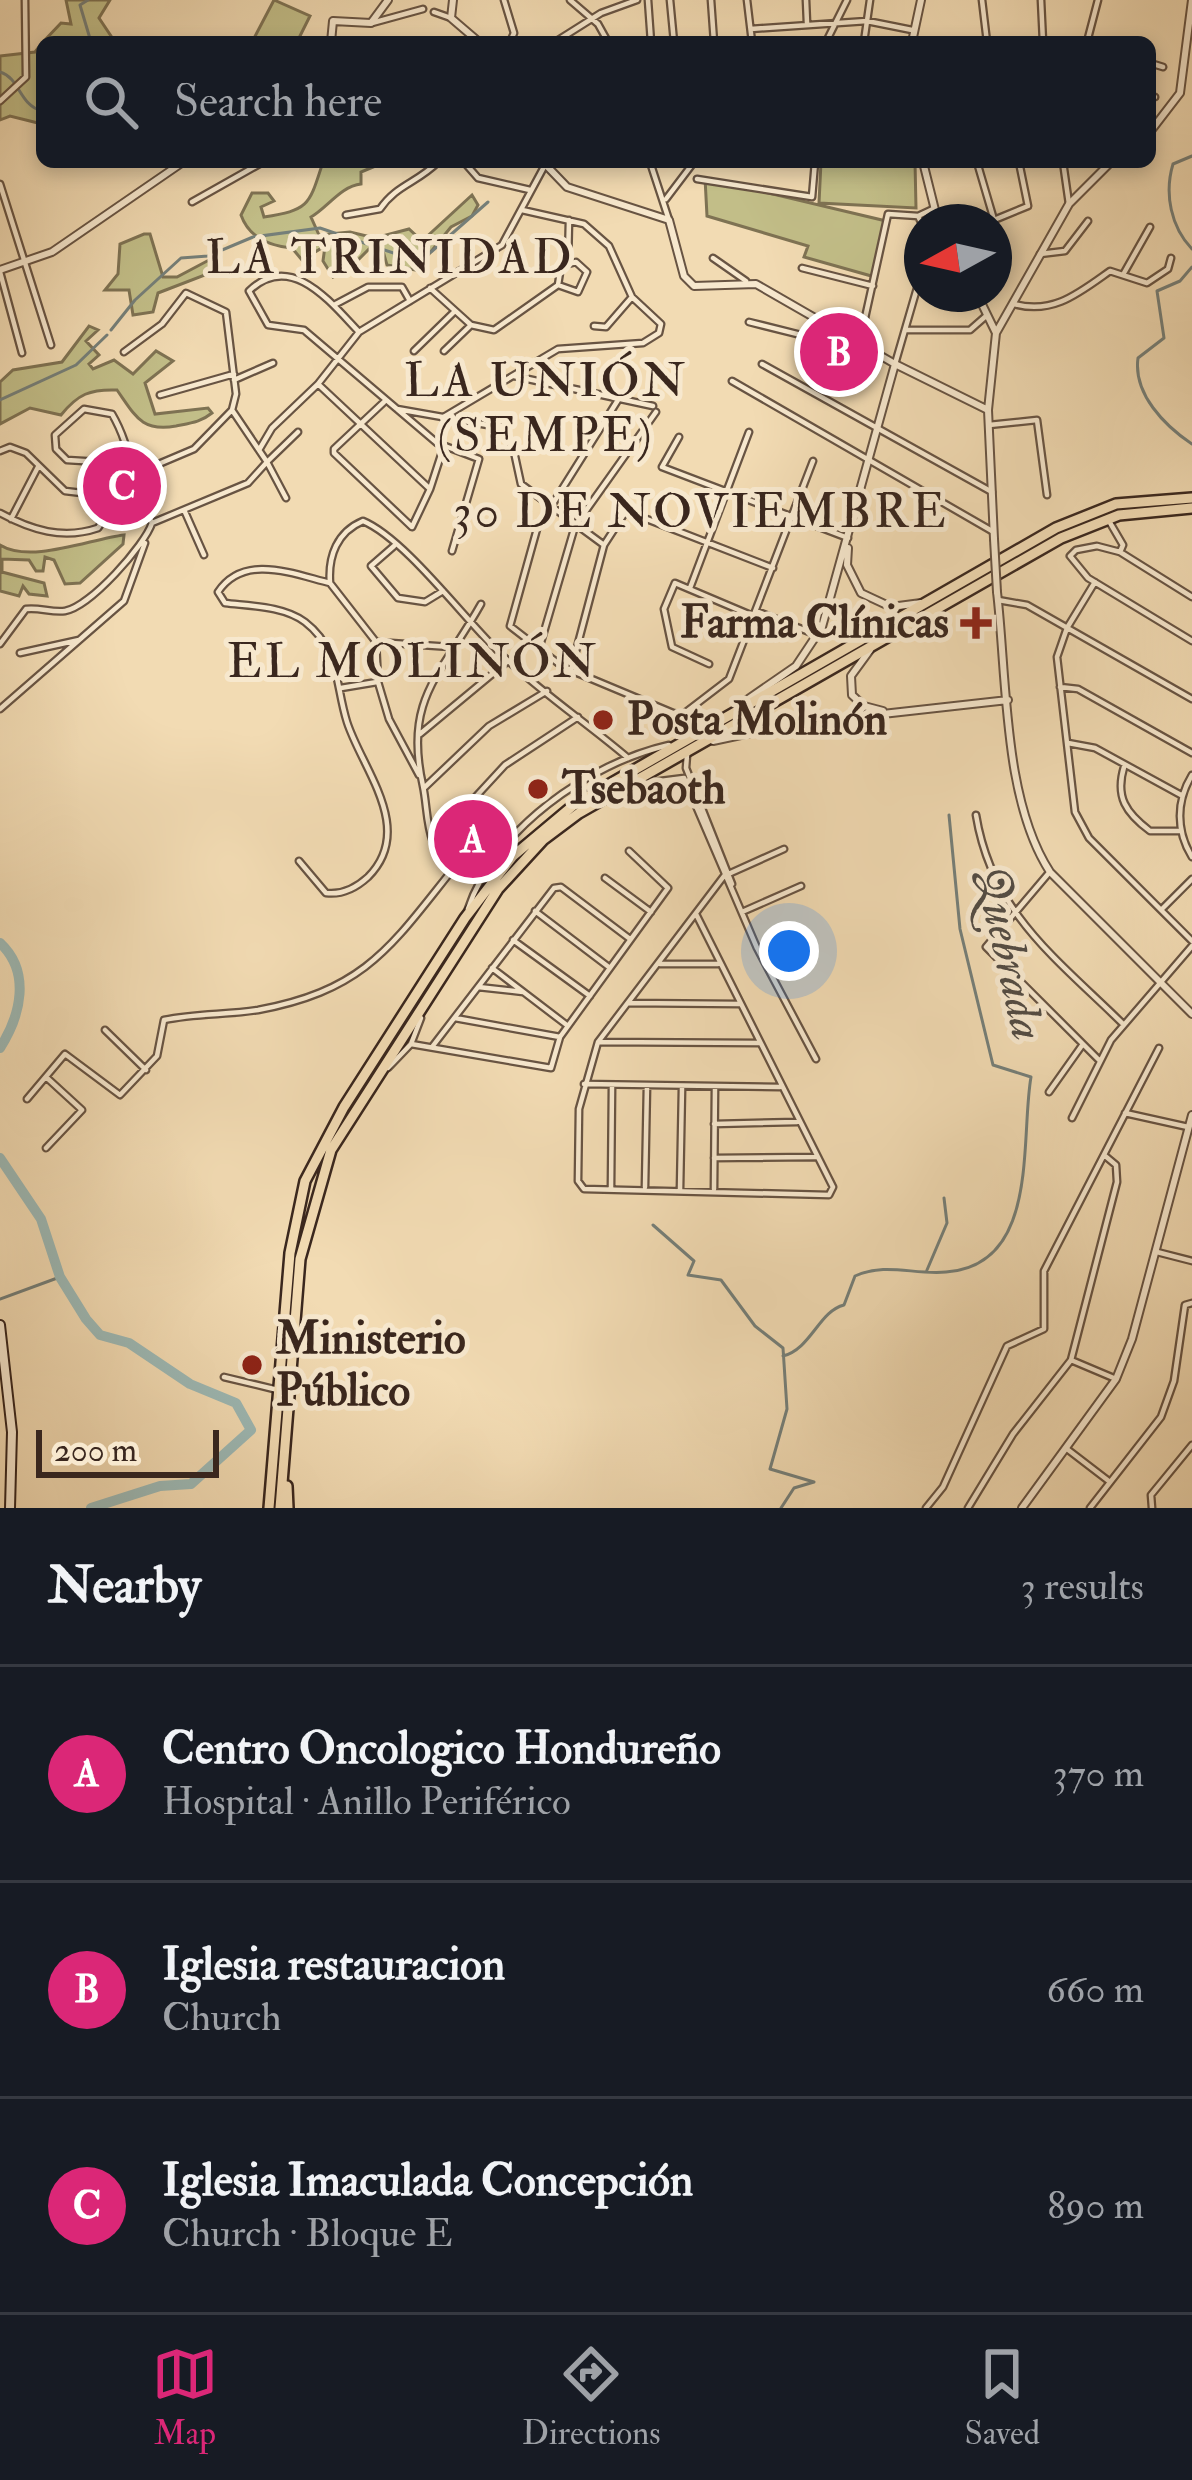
<!DOCTYPE html>
<meta charset="utf-8">
<style>
body{margin:0;font-family:"IM FELL Double Pica",serif;background:#20242c;color:#f1f3f6}
.compass{position:absolute;left:904px;top:204px;width:108px;height:108px;border-radius:50%;background:#171b24;box-shadow:0 6px 18px #0003;rotate:262deg}
.scale{position:absolute;left:36px;bottom:30px;width:183px;box-sizing:border-box;padding-left:12px;border:6px solid #3a271e;border-top:0;font-size:33px;line-height:42px;white-space:nowrap;color:#3a271e;-webkit-text-stroke:9px #f7e8ce;paint-order:stroke}
.you{position:absolute;left:789px;top:951px;width:42px;height:42px;margin:-30px;border:9px solid #fff;border-radius:50%;background:#1a73e8;box-shadow:0 0 0 18px #1a73e833}
.badge{display:grid;place-items:center;width:78px;height:78px;border-radius:50%;background:#db2777;color:#fff;font-size:39px;font-weight:700}
.pin{position:absolute;translate:-50% -50%;border:6px solid #fff;box-shadow:0 3px 12px #0006}
.list{margin:0;padding:0;list-style:none}
h2{display:flex;justify-content:space-between;align-items:center;height:156px;margin:0;padding:0 48px;font-size:51px}
h2 small{font-size:39px;font-weight:400;color:#9ea1a6}
.list li{display:grid;grid-template-columns:78px 1fr auto;gap:36px;align-items:center;box-sizing:border-box;height:216px;padding:0 48px;border-top:3px solid #363941}
.list b{display:block;font-size:45px;white-space:nowrap}
.list p{margin:0;font-size:39px;white-space:nowrap;color:#9ea1a6}
.list em{font-size:39px;font-style:normal;color:#9ea1a6}
.icon{flex:none;width:66px;height:66px;fill:none;stroke:currentColor;stroke-width:2;stroke-linecap:round;stroke-linejoin:round}
.map{position:relative;flex:none;width:1192px;height:1508px;overflow:hidden}
.search{position:absolute;background:#171b24;box-shadow:0 6px 18px #0003;left:36px;right:36px;top:36px;height:132px;display:flex;align-items:center;gap:30px;box-sizing:border-box;padding:0 42px;border-radius:18px;color:#9ea1a6;font-size:45px}
.sheet{height:804px;background:#171b24}
nav{display:flex;justify-content:space-around;align-items:center;box-sizing:border-box;height:168px;border-top:3px solid #363941;background:#171b24;font-size:33px;color:#9ea1a6}
nav a{display:grid;justify-items:center;gap:6px}
nav .on{color:#db2777}
.map>svg:first-child{display:block}
.green{fill:#c2be88;stroke:#7e7253;stroke-width:3}
.lines{fill:none;stroke-linecap:round;stroke-linejoin:round}
.stream{stroke:#757f79;stroke-width:3}
.river{stroke:#9db9b5;stroke-width:10}
.minor-casing{stroke:#685443;stroke-width:9}
.tertiary-casing{stroke:#685443;stroke-width:10}
.secondary-casing{stroke:#3a271e;stroke-width:12}
.trunk-casing{stroke:#3a271e;stroke-width:14}
.minor{stroke:#f7e8ce;stroke-width:4.5}
.tertiary{stroke:#f7e8ce;stroke-width:6}
.secondary{stroke:#f7e8ce;stroke-width:8}
.trunk{stroke:#f2dbb3;stroke-width:9}
.tertiary-bridge-casing{stroke:#685443;stroke-width:10;stroke-linecap:butt}
.tertiary-bridge{stroke:#f7e8ce;stroke-width:6}
.poi-dot{fill:#8f2418;stroke:#f7e8ce;stroke-width:4.5}
.labels{text-anchor:middle;dominant-baseline:central;stroke-width:10;stroke-linejoin:round;paint-order:stroke}
.poi-label{font-size:45px;font-weight:bold;fill:#3a271e;stroke:#f7e8ce;text-anchor:start}
.neighbourhood-label{font-size:48px;letter-spacing:3px;fill:#3a271e;stroke:#f7e8ce}
.water-label{font-size:48px;font-style:italic;fill:#534c44;stroke:#f7e8ce}
</style>
<div class="map">
<svg width="1192" height="1508" viewBox="0 0 1192 1508">
<rect width="100%" height="100%" fill="#f2dbb3"/>
<filter id="stains"><feTurbulence type="fractalNoise" baseFrequency=".00167" numOctaves="4"/><feColorMatrix values="0 0 0 0 .2 0 0 0 0 .09 0 0 0 0 .02 0 0 0 .5 -.17"/></filter>
<radialGradient id="worn" r=".72"><stop offset=".6" stop-color="#630" stop-opacity="0"/><stop offset="1" stop-color="#630" stop-opacity=".3"/></radialGradient>
<path class="green" d="M66,0H110L99,18L115,42H43L61,23L71,24Z
M274,0L310,16L297,42H252Z
M42,43V124L10,116L0,120V56L35,52Z
M323,162H385L361,172V184C341,186 328,207 311,217L319,235L350,232L375,238L409,229L422,241L472,195L478,205L472,216L451,227L416,270L387,265L383,251L371,247L355,263L342,249L336,252L341,273L333,277L323,261L325,246L302,260L292,248C270,246 249,238 241,215L252,193H268L274,201L261,207L264,217C310,210 309,205 323,162Z
M821,162H915L916,208L819,203Z
M705,178L886,221L875,277L804,257L808,246L707,216Z
M144,234H150L163,277H177L209,260L218,270L158,293L153,312L133,315L129,290H105L118,274L120,244Z
M89,326L98,330L86,341L99,355L89,364L93,369L114,360L133,374L156,351L173,361L145,383L155,414L208,408L212,413C201,422 191,423 176,426C142,432 136,417 117,390C90,389 78,394 61,415L30,408L0,424V382L13,370L62,362Z
M124,535L123,544L80,583L65,584L54,560L45,557L43,571H36L29,560L2,559V572L44,583L47,596L29,594L23,586L19,596L0,591V545C31,564 90,539 124,535Z"/>
<g class="lines">
<path class="stream" d="M88,0L80,5L91,42
M42,55L38,68L42,84
M0,72C20,78 19,105 42,111
M1192,156L1173,164C1164,194 1171,227 1192,249
M1192,267L1180,281L1157,291L1164,338L1138,358C1133,394 1165,426 1192,444
M111,330L135,300L181,258L208,256L253,237L320,228L408,258L431,252L488,202
M0,400L76,365L107,335
M653,1225L694,1261L688,1275L721,1280L755,1326L783,1348L787,1409L770,1469L814,1482L794,1488L781,1508
M927,1270L947,1223L944,1198
M0,1299L60,1277
M783,1356C811,1349 819,1311 844,1305L855,1276C886,1262 913,1275 946,1272C1040,1266 1020,1139 1031,1077L993,1065L960,929L949,815"/>
<path class="river" d="M0,943C31,972 21,1015 0,1048
M0,1158L41,1219L60,1277L86,1319L100,1335L129,1343L190,1384L236,1403L251,1430L191,1484L160,1486L91,1508"/>
<defs>
<path id="minor" d="M504,0L514,33L510,42
M570,0L598,24L608,42
M648,0L651,42
M670,0L674,42
M711,0L714,42
M747,0L752,42
M806,0L807,23
M982,0L987,42
M1041,0L1043,42
M434,12L451,18
M372,23L423,9
M751,29L867,21L912,30
M555,42L601,13L637,0
M826,42L847,0
M864,42L870,0
M1087,42L1098,0
M1150,63L1163,67
M1150,96L1155,97
M0,101L26,77L25,0
M464,162L478,178L530,190
M650,162L669,220
M977,162L994,220L1028,206L1019,162
M1063,162L1069,204
M697,179L812,197L815,162
M0,184L51,345
M666,199L694,162
M192,202L263,162
M346,215L380,209C396,185 417,183 438,162
M922,224L918,216L933,209
M1040,254L1065,251L1088,221
M713,258L746,281
M568,262L569,220
M802,268L873,286
M0,272L22,353
M1124,273L1150,227
M430,288L471,325L494,330L558,285L561,266L576,262L587,272L578,292L558,285
M1014,304C1053,315 1079,293 1110,271L1147,283L1168,269L1171,258
M334,305L368,287H402L410,301
M749,322L837,344L852,341L865,318L888,214L918,216
M594,326L606,327L632,297
M907,330H970L986,316
M359,332C331,303 291,250 249,291L268,325L304,330L437,443L479,459L452,551
M414,351L453,313
M444,351L471,325
M124,352L162,324L186,293L226,312L236,394L232,410L267,462L248,483L152,523
M762,364L992,492
M895,364L922,271
M514,376L653,406
M234,380L273,363
M732,381L992,531
M318,384L430,489L412,527L334,453V449L384,402
M160,395L234,374
M618,400L537,529L510,626L563,667L673,713L682,715L729,679L813,461
M397,409L499,427L513,447L521,484L604,545
M442,418L558,349L643,343L659,333L661,324L632,297L609,246L584,224L522,210
M989,425L1037,420L1047,495
M679,437L662,467L848,538
M259,450L272,428L318,384L359,332L502,245L545,165
M0,451L10,447L26,453L65,491L141,500
M132,464L67,460L56,449L55,435L84,409L112,414C132,448 134,488 152,523
M135,474L194,449L232,410
M430,489L443,449
M286,498L267,462L298,432
M185,512L204,555
M0,513C31,530 63,540 98,528L116,500
M11,519L38,467
M1109,521L1123,545L1120,552
M394,546L371,566L398,598L425,602L443,591
M1095,582L1067,628L1057,657L1075,812L1089,838L1192,941
M690,588L749,432
M1192,597L1120,552L1097,546L1076,550L1070,556L1088,578L1192,641
M998,600L1027,605L1192,699
M481,604C442,674 403,698 423,786C427,805 426,823 433,842L482,869
M756,611L817,635
M376,642L451,647
M0,644L26,609C39,607 52,613 65,611C90,607 145,545 152,523
M539,649L575,526L656,412
M20,653L79,640
M709,664L672,647L664,609L675,583L753,616
M571,670L604,545L626,511L773,568
M1060,687L1078,689L1192,753
M341,688L377,682
M0,709L124,601L145,543
M420,734L508,661
M1068,743L1095,748L1181,795
M687,755L686,768L732,884
M1124,767C1115,797 1126,813 1150,831H1181
M419,775L389,719L378,682L376,642L330,583C328,556 337,532 363,521C406,539 468,624 504,657C542,693 588,724 628,758
M1192,775C1176,801 1176,831 1192,857
M637,784L684,778L757,948L816,1059
M425,787L489,726L547,691
M976,815C992,913 1056,958 1123,1024
M434,842L505,765L578,717
M299,861L326,893C342,895 356,888 368,877C416,829 362,769 347,722C335,684 340,649 305,622C284,606 250,606 225,603L218,592C244,553 293,574 330,583
M1048,874L986,947L1100,1061
M605,878L651,912
M468,909C494,830 589,763 669,745
M1162,909L1192,879
M535,911L610,968
M742,912L801,886
M696,914L833,1187L829,1195L584,1189L578,1181L579,1109L598,1042L724,876L784,849
M513,940L590,996
M660,964H718
M492,968L568,1026
M478,987L523,992
M628,1003L739,1004
M455,1018L560,1037
M105,1030L146,1070
M598,1042L759,1043
M411,1044L551,1068L560,1037L668,888L629,851
M432,1047L554,888L561,887L630,939
M388,1068L411,1044L421,1018
M584,1084L780,1087
M1049,1092L1083,1044
M27,1099L65,1054L120,1095L157,1056L164,1020C195,1013 227,1015 258,1010C371,989 394,941 462,858
M1125,1113L1188,1127
M1072,1118L1111,1040L1192,946
M714,1124L797,1122
M46,1148L82,1110L46,1077
M714,1158L816,1157
M645,1187L647,1085
M611,1188L612,1086
M714,1189L715,1087
M680,1190L682,1088
M1157,1252L1192,1261
M1071,1360L1116,1379
M224,1377L278,1390
M1067,1449L1110,1482
M926,1508L943,1487L1007,1346L1044,1329V1271L1159,1048
M968,1508L1013,1434L1071,1360L1117,1182L1116,1165L1104,1155
M1090,1508L1161,1417L1174,1381L1185,1305L1192,1303
M1152,1508L1151,1495L1192,1445"/>
<path id="tertiary" d="M453,0L451,18L479,42
M331,42L333,21L371,23L388,0
M912,42L921,0
M1150,132L1180,93L1192,0
M543,162L567,187L669,220L684,276L694,286L756,284L895,364L988,410
M923,162L938,222
M0,270L52,252L183,162
M977,294L996,333L988,410L994,539
M996,333L1069,204L1111,162
M848,548L847,565L861,593L891,607L921,603
M997,592C1007,677 1003,800 1050,872L1192,1014
M870,650L851,676L852,695L864,706L883,711
M741,704L796,666L822,627L895,364
M713,741L793,724L1008,700
M1022,1508L1116,1379L1132,1339L1192,1115"/>
<path id="secondary" d="M0,1325L12,1432L10,1508"/>
<path id="trunk" d="M287,1486L288,1508
M269,1508L290,1253L305,1181L344,1107L465,918L513,856L575,804L1056,528L1116,504L1192,498
M280,1508L300,1259L331,1150L498,889L543,840L579,813L1061,538L1119,515L1192,508"/>
</defs>
<use href="#minor" class="minor-casing"/>
<use href="#tertiary" class="tertiary-casing"/>
<use href="#secondary" class="secondary-casing"/>
<use href="#trunk" class="trunk-casing"/>
<use href="#minor" class="minor"/>
<use href="#tertiary" class="tertiary"/>
<use href="#secondary" class="secondary"/>
<use href="#trunk" class="trunk"/>
<defs>
<path id="tertiary-bridge" d="M994,539L997,592"/>
</defs>
<use href="#tertiary-bridge" class="tertiary-bridge-casing"/>
<use href="#tertiary-bridge" class="tertiary-bridge"/>
</g>
<g class="poi-dot">
<path d="M970 605h12v12h12v12h-12v12h-12v-12h-12v-12h12z"/>
<circle cx="603" cy="720" r="12"/>
<circle cx="538" cy="789" r="12"/>
<circle cx="252" cy="1365" r="12"/>
</g>
<g class="labels">
<g class="poi-label">
<text x="949" y="623" text-anchor="end">Farma Clínicas</text>
<text x="627" y="720">Posta Molinón</text>
<text x="562" y="789">Tsebaoth</text>
<text x="276" y="1339">Ministerio<tspan x="276" dy="52">Público</tspan></text>
</g>
<g class="neighbourhood-label">
<text x="390" y="258">LA TRINIDAD</text>
<text x="546" y="381">LA UNIÓN<tspan x="546" dy="55">(SEMPE)</tspan></text>
<text x="701" y="512">30 DE NOVIEMBRE</text>
<text x="413" y="662">EL MOLINÓN</text>
</g>
<g class="water-label">
<text transform="translate(1009 953) rotate(77)">Quebrada</text>
</g>
</g>
<rect width="100%" height="100%" filter="url(#stains)"/>
<rect width="100%" height="100%" fill="url(#worn)"/>
</svg>
<svg class="compass" viewBox="-18 -18 36 36"><path d="M0-13l5 13h-10z" fill="#e53935"/><path d="M0 13l5-13h-10z" fill="#9ea1a6"/></svg>
<div class="scale">200 m</div>
<div class="you"></div>
<div class="pin badge" style="left:473px;top:839px">A</div>
<div class="pin badge" style="left:839px;top:352px">B</div>
<div class="pin badge" style="left:122px;top:486px">C</div>
<div class="search"><svg class="icon" aria-label="search" viewBox="0 0 24 24"><circle cx="10" cy="10" r="6"/><path d="M15 15l6 6"/></svg>Search here</div>
</div>
<section class="sheet">
<h2>Nearby<small>3 results</small></h2>
<ul class="list">
<li><span class="badge">A</span><div><b>Centro Oncologico Hondureño</b><p>Hospital · Anillo Periférico</p></div><em>370 m</em></li>
<li><span class="badge">B</span><div><b>Iglesia restauracion</b><p>Church</p></div><em>660 m</em></li>
<li><span class="badge">C</span><div><b>Iglesia Imaculada Concepción</b><p>Church · Bloque E</p></div><em>890 m</em></li>
</ul>
</section>
<nav>
<a class="on"><svg class="icon" aria-label="map" viewBox="0 0 24 24"><path d="M3 6l6-2 6 2 6-2v14l-6 2-6-2-6 2zM9 4v14M15 6v14"/></svg>Map</a>
<a><svg class="icon" aria-label="directions" viewBox="0 0 24 24"><path d="M12 3l9 9-9 9-9-9zM9 14v-3h6M13 9l2 2-2 2"/></svg>Directions</a>
<a><svg class="icon" aria-label="saved" viewBox="0 0 24 24"><path d="M7 4h10v16l-5-4-5 4z"/></svg>Saved</a>
</nav>
